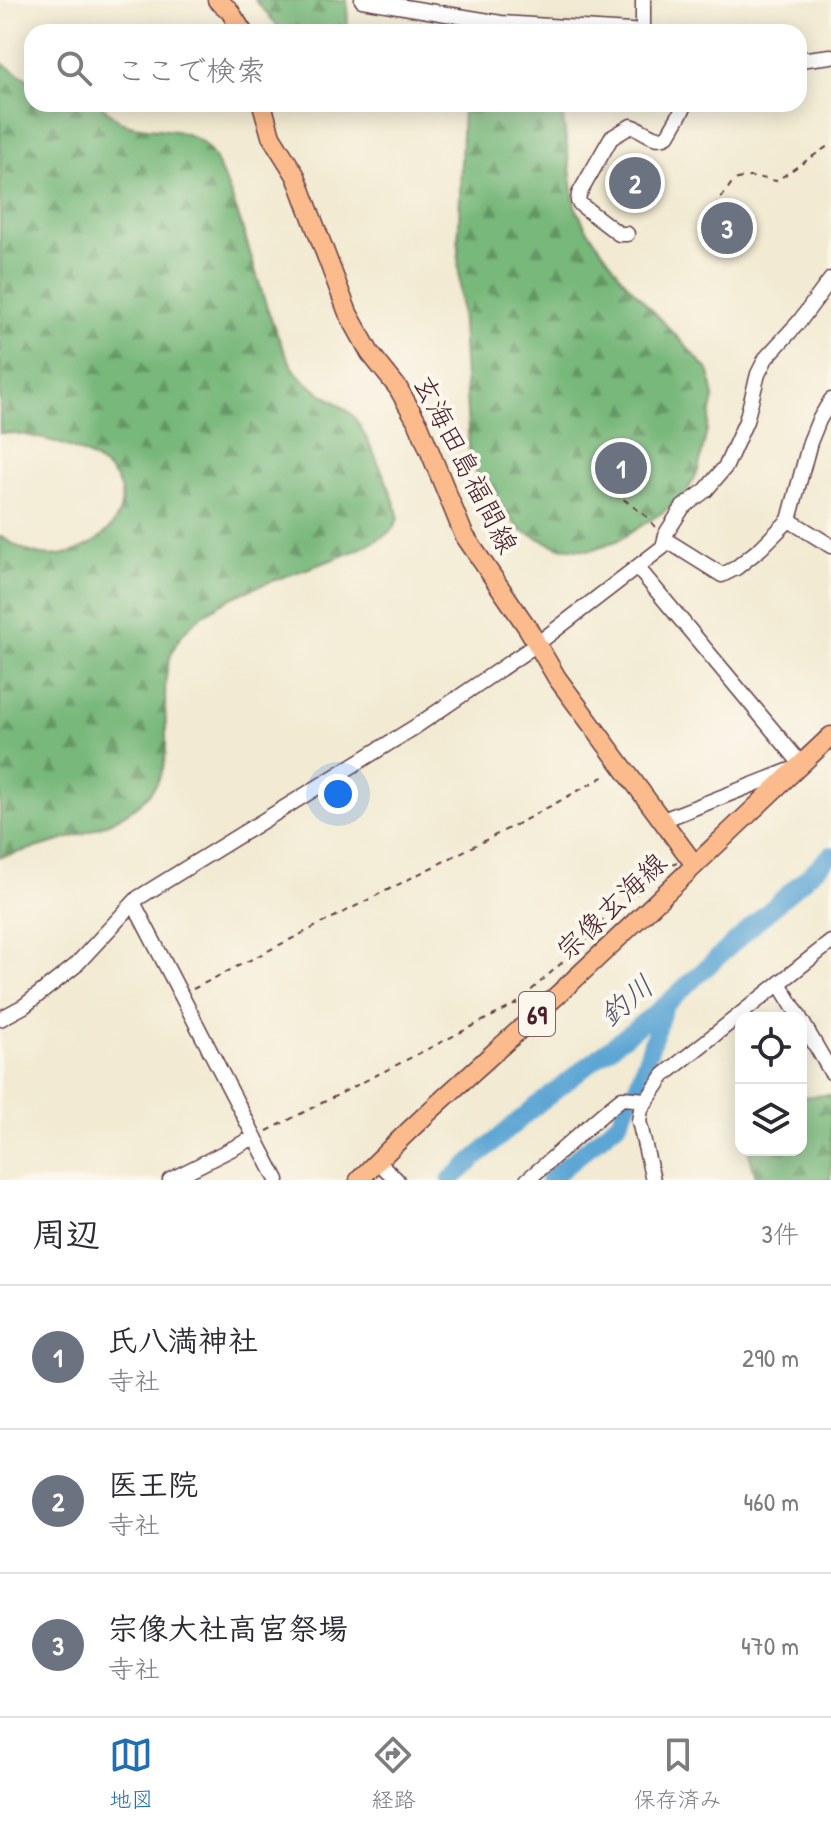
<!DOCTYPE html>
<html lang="ja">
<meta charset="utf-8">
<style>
body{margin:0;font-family:"Patrick Hand","Klee One",sans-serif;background:#f2f2f3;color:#2b2b33}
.controls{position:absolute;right:24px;bottom:24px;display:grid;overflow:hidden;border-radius:16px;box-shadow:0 4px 20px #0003}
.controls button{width:72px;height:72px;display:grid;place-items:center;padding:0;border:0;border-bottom:2px solid #e1e1e2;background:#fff;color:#2b2b33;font:40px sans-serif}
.you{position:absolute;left:338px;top:794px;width:28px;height:28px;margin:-20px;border:6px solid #fff;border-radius:50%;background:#1a73e8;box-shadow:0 0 0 12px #1a73e833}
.badge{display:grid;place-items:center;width:52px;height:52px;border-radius:50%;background:#1f6fb2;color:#fff;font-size:26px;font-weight:700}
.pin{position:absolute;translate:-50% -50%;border:4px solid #fff;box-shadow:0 2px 8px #0006}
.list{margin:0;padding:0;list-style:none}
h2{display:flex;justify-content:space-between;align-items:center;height:104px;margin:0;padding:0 32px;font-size:34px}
h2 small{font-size:26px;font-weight:400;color:#7c7c81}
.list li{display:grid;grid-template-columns:52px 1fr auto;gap:24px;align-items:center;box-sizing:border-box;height:144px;padding:0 32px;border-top:2px solid #e1e1e2}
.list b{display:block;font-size:30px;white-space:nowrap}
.list p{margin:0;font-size:26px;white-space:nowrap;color:#7c7c81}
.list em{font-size:26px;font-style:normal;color:#7c7c81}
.icon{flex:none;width:44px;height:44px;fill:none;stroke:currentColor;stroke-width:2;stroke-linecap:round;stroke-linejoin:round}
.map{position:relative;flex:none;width:831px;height:1180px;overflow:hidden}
.search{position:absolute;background:#fff;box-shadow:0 4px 20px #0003;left:24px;right:24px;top:24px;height:88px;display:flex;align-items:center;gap:20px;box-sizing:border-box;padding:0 28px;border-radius:24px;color:#7c7c81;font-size:30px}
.sheet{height:536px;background:#fff}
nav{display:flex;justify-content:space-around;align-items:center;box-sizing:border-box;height:112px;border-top:2px solid #e1e1e2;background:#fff;font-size:22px;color:#7c7c81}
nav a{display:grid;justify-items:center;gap:4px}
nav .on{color:#1f6fb2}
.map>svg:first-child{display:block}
.forest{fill:url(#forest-firs);stroke:#616c52;stroke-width:2}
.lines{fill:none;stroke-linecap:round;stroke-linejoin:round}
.river{stroke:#5da6d4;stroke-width:18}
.minor-casing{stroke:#633d44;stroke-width:17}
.major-casing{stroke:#633d44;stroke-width:21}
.path{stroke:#633d44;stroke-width:2;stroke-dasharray:6 6;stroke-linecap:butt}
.minor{stroke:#fff;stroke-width:14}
.major{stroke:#fbbb8c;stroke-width:18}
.labels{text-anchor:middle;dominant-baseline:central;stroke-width:8;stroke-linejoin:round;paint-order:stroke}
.shield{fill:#fbf7ec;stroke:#7f6065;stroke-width:2}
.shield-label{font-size:26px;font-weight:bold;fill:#4a1f2b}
.street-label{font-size:28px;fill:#4a1f2b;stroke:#fbf7ec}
.water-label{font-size:30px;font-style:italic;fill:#52556f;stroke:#fbf7ec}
</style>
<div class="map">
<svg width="831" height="1180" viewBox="0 0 831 1180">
<defs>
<pattern id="forest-firs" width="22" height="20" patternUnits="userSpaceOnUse" patternTransform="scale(2)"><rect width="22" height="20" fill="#78b87a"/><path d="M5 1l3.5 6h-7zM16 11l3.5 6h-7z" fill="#649564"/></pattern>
</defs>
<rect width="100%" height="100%" fill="#fbf7ec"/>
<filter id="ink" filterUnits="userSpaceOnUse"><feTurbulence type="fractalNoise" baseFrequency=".0125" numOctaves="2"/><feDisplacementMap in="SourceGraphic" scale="16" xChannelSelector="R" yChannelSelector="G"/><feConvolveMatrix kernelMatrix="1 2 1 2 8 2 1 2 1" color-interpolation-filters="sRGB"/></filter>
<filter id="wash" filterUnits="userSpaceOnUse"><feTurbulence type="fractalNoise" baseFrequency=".006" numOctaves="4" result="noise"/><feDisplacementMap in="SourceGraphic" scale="32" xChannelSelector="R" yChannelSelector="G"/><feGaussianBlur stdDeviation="1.8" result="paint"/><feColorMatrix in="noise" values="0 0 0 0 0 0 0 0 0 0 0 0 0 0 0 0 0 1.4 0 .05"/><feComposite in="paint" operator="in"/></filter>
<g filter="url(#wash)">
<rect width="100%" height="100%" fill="#f2ead2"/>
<path class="forest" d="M255,0H347L348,32H283Z
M0,62L32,82V104H100C109,112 117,122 130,125C157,132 189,125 208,149C216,158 220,171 225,181C251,240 260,307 291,364C304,388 331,396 351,414C363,425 397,501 398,517C398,519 394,527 393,528C378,549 277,577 249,590C229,598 208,610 192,624C137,674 190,750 149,794C116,831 46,845 0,857V536C10,542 22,550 33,553C68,565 128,534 121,492C114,453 34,432 0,433Z
M463,104H561L575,206L585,226L623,279L709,371L714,398L698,471L688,490L666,510L619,540L591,550L558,547L520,530L470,465L458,254Z
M826,1095L831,1096V1180H757L748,1150H801V1097Z"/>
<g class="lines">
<path class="river" d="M450,1180L532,1109L665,1005L831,855
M549,1180L619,1122L638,1084L665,1005"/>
</g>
</g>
<g filter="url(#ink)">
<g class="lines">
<defs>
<path id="minor" d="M362,0L501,23L646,32
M643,0V31
M799,60L831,56
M627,234H619L581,205L578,201L579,194L611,138L631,126C644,129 655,144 668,135L686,104
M789,520L831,546
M666,540L722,575L736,568L761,548L789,520L810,442L819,420L831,400
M637,567L801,764
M663,820L793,769
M134,904L277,1180
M780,985L800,1018
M0,1019L24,1006L75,966L138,898L415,727L537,644L663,547L667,532L683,507L706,490L726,466L746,421L758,374L766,358L799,322L831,279
M801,1020L831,1072
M377,1161L397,1180
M170,1180L255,1137
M527,1180C560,1153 589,1124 622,1098L647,1100
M653,1180L639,1121L641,1109L664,1075L831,942"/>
<path id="major" d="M217,0L229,10L243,32
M262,104L271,136L296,176L348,313L370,353L398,388L419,425L464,535L527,627L557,678L695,865
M359,1180C420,1117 487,1060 551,1001C646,913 737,824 831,736"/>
</defs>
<use href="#minor" class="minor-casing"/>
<use href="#major" class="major-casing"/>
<path class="path" d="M701,228L733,181C746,174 762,178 776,181L831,144
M614,492L647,517L655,527
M193,989L523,821L607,775
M267,1131L516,1004L596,932L606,914L630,900L661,870L677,862"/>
<use href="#minor" class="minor"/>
<use href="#major" class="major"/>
</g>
</g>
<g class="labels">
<rect class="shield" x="519" y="992" width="36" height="44" rx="6"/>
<g class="shield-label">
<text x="537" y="1014">69</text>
</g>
<g class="street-label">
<text transform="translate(466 464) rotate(63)">玄海田島福間線</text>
<text transform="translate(611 906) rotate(-44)">宗像玄海線</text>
</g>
<g class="water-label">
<text transform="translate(626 1000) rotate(-40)">釣川</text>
</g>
</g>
</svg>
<div class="controls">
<button><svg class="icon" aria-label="locate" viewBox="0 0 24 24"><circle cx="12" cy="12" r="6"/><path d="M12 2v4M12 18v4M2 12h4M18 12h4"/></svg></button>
<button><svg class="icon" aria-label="layers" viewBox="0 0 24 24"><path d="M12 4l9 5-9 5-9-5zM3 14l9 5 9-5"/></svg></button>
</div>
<div class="you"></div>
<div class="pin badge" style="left:621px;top:468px;background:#6b7280">1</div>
<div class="pin badge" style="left:635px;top:183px;background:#6b7280">2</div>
<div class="pin badge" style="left:727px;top:228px;background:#6b7280">3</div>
<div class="search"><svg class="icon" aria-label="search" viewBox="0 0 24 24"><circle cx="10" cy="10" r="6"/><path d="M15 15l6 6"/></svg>ここで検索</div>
</div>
<section class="sheet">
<h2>周辺<small>3件</small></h2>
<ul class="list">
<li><span class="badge" style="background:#6b7280">1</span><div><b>氏八満神社</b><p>寺社</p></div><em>290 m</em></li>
<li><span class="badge" style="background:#6b7280">2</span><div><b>医王院</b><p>寺社</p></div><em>460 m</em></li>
<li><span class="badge" style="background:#6b7280">3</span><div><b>宗像大社高宮祭場</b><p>寺社</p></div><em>470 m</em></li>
</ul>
</section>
<nav>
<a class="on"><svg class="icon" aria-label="map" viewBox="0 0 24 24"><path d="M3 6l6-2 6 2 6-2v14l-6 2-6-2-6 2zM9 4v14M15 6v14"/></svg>地図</a>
<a><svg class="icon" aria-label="directions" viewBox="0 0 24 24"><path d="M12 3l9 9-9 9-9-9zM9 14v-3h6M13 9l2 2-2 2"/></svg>経路</a>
<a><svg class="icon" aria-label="saved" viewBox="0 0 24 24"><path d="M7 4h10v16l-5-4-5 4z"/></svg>保存済み</a>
</nav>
